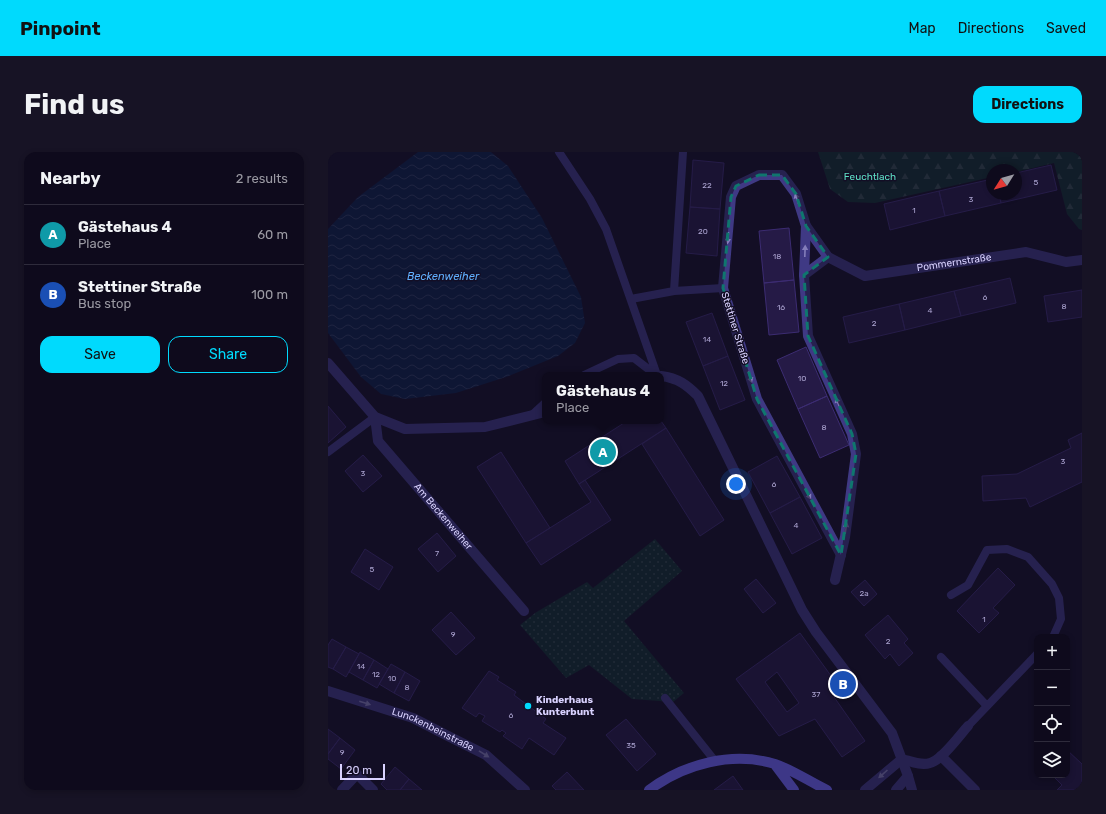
<!DOCTYPE html>
<meta charset="utf-8">
<style>
body{margin:0;font-family:Rubik,sans-serif;background:#171325;color:#f1f3f6}
.controls{position:absolute;right:12px;bottom:12px;display:grid;overflow:hidden;border-radius:8px;box-shadow:0 2px 6px #0003}
.controls button{width:36px;height:36px;display:grid;place-items:center;padding:0;border:0;border-bottom:1px solid #2e2b3b;background:#0e0a1c;color:#f1f3f6;font:20px sans-serif}
.compass{position:absolute;left:658px;top:12px;width:36px;height:36px;border-radius:50%;background:#0e0a1c;box-shadow:0 2px 6px #0003;rotate:233deg}
.scale{position:absolute;left:12px;bottom:10px;width:45px;box-sizing:border-box;padding-left:4px;border:2px solid #d9d2ff;border-top:0;font-size:11px;line-height:14px;white-space:nowrap;color:#d9d2ff;-webkit-text-stroke:3px #130e25;paint-order:stroke}
.you{position:absolute;left:408px;top:332px;width:14px;height:14px;margin:-10px;border:3px solid #fff;border-radius:50%;background:#1a73e8;box-shadow:0 0 0 6px #1a73e833}
.badge{display:grid;place-items:center;width:26px;height:26px;border-radius:50%;background:#00dafd;color:#fff;font-size:13px;font-weight:700}
.pin{position:absolute;translate:-50% -50%;border:2px solid #fff;box-shadow:0 1px 4px #0006}
.popup{position:absolute;left:214px;top:220px;width:122px;height:52px;box-sizing:border-box;display:grid;place-content:center;border-radius:8px;background:#0e0a1c;filter:drop-shadow(0 1px 3px #0005);font-size:13px;white-space:nowrap;color:#9b9aa3}
.popup b{font-size:15px;color:#f1f3f6}
.popup::after{content:'';position:absolute;left:50%;top:100%;margin-left:-8px;border:8px solid transparent;border-top-color:#0e0a1c}
.list{margin:0;padding:0;list-style:none}
h2{display:flex;justify-content:space-between;align-items:center;height:52px;margin:0;padding:0 16px;font-size:17px}
h2 small{font-size:13px;font-weight:400;color:#9b9aa3}
.list li{display:grid;grid-template-columns:26px 1fr auto;gap:12px;align-items:center;box-sizing:border-box;height:60px;padding:0 16px;border-top:1px solid #2e2b3b}
.list b{display:block;font-size:15px;white-space:nowrap}
.list p{margin:0;font-size:13px;white-space:nowrap;color:#9b9aa3}
.list em{font-size:13px;font-style:normal;color:#9b9aa3}
.actions{display:flex;gap:8px;padding:12px 16px}
.actions a{flex:1;padding:9px 0;border:1px solid #00dafd;border-radius:12px;text-align:center;font-size:14px;color:#00dafd}
.actions .main{background:#00dafd;color:#111}
.icon{flex:none;width:22px;height:22px;fill:none;stroke:currentColor;stroke-width:2;stroke-linecap:round;stroke-linejoin:round}
.map{position:relative;flex:none;width:754px;height:638px;overflow:hidden;border-radius:12px}
header{display:flex;align-items:center;gap:24px;box-sizing:border-box;height:56px;padding:0 20px;background:#00dafd;color:#111}
header strong{font-size:19px}
nav{display:flex;gap:22px;margin-inline-start:auto;font-size:14px}
.intro{display:flex;align-items:center;justify-content:space-between;box-sizing:border-box;height:96px;padding:0 24px}
h1{margin:0;font-size:28px}
.button{padding:10px 18px;border-radius:12px;background:#00dafd;color:#111;font-size:14px;font-weight:700}
main{display:flex;gap:24px;padding:0 24px}
aside{flex:1;background:#0e0a1c;border-radius:12px;box-shadow:0 2px 6px #0003}
.map>svg:first-child{display:block}
.forest{fill:url(#forest-firs)}
.park{fill:url(#park-dots)}
.water{fill:url(#water-waves)}
.building{fill:#251a46;stroke:#3c2c72;fill-rule:evenodd}
.lines{fill:none;stroke-linecap:round;stroke-linejoin:round}
.lane{stroke:#3f3984;stroke-width:8}
.street{stroke:#3f3984;stroke-width:10}
.secondary{stroke:#7269ff;stroke-width:10}
.oneway{fill:#847ebb}
.marked{fill:none;stroke:#0f766e;stroke-width:3;stroke-dasharray:8 5;stroke-linejoin:round}
.poi-dot{fill:#00dafd;stroke:#130e25;stroke-width:1.5}
.labels{text-anchor:middle;dominant-baseline:central;stroke-width:3;stroke-linejoin:round;paint-order:stroke}
.number-label{font-size:8px;fill:#aca4d1}
.park-label{font-size:10px;fill:#5de0c4;stroke:#130e25}
.street-label{font-size:10px;fill:#d9d2ff;stroke:#130e25}
.poi-label{font-size:10px;font-weight:bold;fill:#d9d2ff;stroke:#130e25;text-anchor:start}
.water-label{font-size:11px;font-style:italic;fill:#60b0ff;stroke:#130e25}
</style>
<header>
<strong>Pinpoint</strong>
<nav><a>Map</a><a>Directions</a><a>Saved</a></nav>
</header>
<div class="intro"><h1>Find us</h1><a class="button">Directions</a></div>
<main>
<aside>
<h2>Nearby<small>2 results</small></h2>
<ul class="list">
<li><span class="badge" style="background:#0f9aa8">A</span><div><b>Gästehaus 4</b><p>Place</p></div><em>60 m</em></li>
<li><span class="badge" style="background:#1a4fb4">B</span><div><b>Stettiner Straße</b><p>Bus stop</p></div><em>100 m</em></li>
</ul>
<div class="actions"><a class="main">Save</a><a>Share</a></div>
</aside>
<div class="map">
<svg width="754" height="638" viewBox="0 0 754 638">
<defs>
<pattern id="forest-firs" width="22" height="20" patternUnits="userSpaceOnUse"><rect width="22" height="20" fill="#112f2f"/><path d="M5 1l3.5 6h-7zM16 11l3.5 6h-7z" fill="#334c4e"/></pattern>
<pattern id="park-dots" width="8" height="8" patternUnits="userSpaceOnUse"><rect width="8" height="8" fill="#112f2f"/><path d="M2 2h.1M6 6h.1" fill="none" stroke="#334c4e" stroke-width="1.8" stroke-linecap="round"/></pattern>
<pattern id="water-waves" width="16" height="10" patternUnits="userSpaceOnUse"><rect width="16" height="10" fill="#0b1f47"/><path d="M0 5q4-4 8 0t8 0" fill="none" stroke="#2e3f63"/></pattern>
</defs>
<rect width="100%" height="100%" fill="#130e25"/>
<path class="forest" d="M490,0H754V78L751,77L739,62L726,11L688,20V18H664V25L547,51L520,50L502,37Z"/>
<path class="park" d="M327,387L354,419L296,469L356,541L345,550L304,547L261,513L238,526L192,473L207,461L259,430L265,436Z"/>
<path class="water" d="M90,0H163L180,14L214,66L253,145L257,171L247,191L230,204L178,225L128,241L77,247L53,242L33,225L0,181V77L30,45Z"/>
<path class="building" d="M365,8L396,11L392,57L362,55Z
M723,13L729,38L673,51L671,42H688V21Z
M664,27V42H671L673,51L617,64L611,39Z
M611,39L617,64L562,78L556,52Z
M362,55L392,57L389,104L358,101Z
M461,76L466,128L436,131L431,79Z
M682,126L688,151L633,164L626,139Z
M466,128L471,180L441,183L436,131Z
M754,138V165L720,170L716,144Z
M626,139L633,164L577,178L571,152Z
M571,152L577,178L521,191L515,165Z
M384,161L400,204L375,214L358,170Z
M478,195L499,244L470,257L449,208Z
M400,204L417,248L392,258L375,214Z
M499,244L521,293L492,306L470,257Z
M0,254L18,275L0,291Z
M299,269H333L338,276L251,332L237,309Z
M338,276L396,368L372,384L314,292Z
M754,281V330L702,355L698,346L655,349L654,324L689,322L743,296L740,288Z
M173,300L222,376L198,391L149,315Z
M35,303L54,324L35,340L17,319Z
M449,304L472,345L442,361L420,320Z
M257,328L283,368L213,413L198,391L263,350L251,332Z
M472,345L494,386L464,402L442,361Z
M109,381L128,404L110,420L90,397Z
M37,397L65,415L51,438L23,420Z
M670,416L687,433L665,456L671,461L651,481L629,459Z
M428,427L448,451L435,461L416,437Z
M537,428L549,442L536,454L523,440Z
M123,460L147,486L128,503L104,478Z
M560,463L580,487L576,491L585,501L571,514L562,502L557,507L537,483Z
M472,481L514,539L506,545L537,589L514,605L487,567L451,584L408,527ZM449,520L471,551L459,560L437,530Z
M4,487L18,495L5,517L0,515V493Z
M18,495L31,502L18,525L5,517Z
M32,500L46,508L35,528L21,520Z
M46,508L60,517L49,536L35,528Z
M63,512L77,520L66,541L51,532Z
M161,519L171,525L169,528L188,540L186,543L218,567L215,571L238,586L226,603L201,586L194,597L175,584L178,581L174,578L172,580L154,569L157,564L151,561L148,565L134,556Z
M77,520L92,529L81,549L66,541Z
M298,567L328,602L309,619L278,583Z
M0,577L12,586L0,602Z
M12,586L27,598L13,617L0,607V602Z
M739,598L754,612V638H729L734,633L724,623H739Z
M67,615L81,627L72,638H59L53,632Z
M239,620L256,638H228L224,634Z
M405,624L415,638H386Z
M81,627L94,638H72Z"/>
<g class="lines">
<path class="lane" d="M231,0L262,47L278,77L329,223
M346,139L395,136
M303,147L346,139L355,0
M256,223L290,207L306,206L328,223
M204,263L217,251
M0,300L47,265
M623,443L640,433L659,398L679,397L700,405L724,432L731,446L733,467L725,485
M613,505L659,554
M337,546L387,609
M640,574L709,502"/>
<g class="street">
<path d="M478,74L476,123L480,184L524,282L528,302L517,385L507,428"/>
<path d="M476,123L500,105"/>
<path d="M0,211L47,265L77,277L157,275L217,260"/>
<path d="M333,224C350,226 359,233 370,244L474,458L488,480L564,581L580,624L568,638"/>
<path id="s1" d="M47,265L50,289L196,459"/>
<path id="s2" d="M513,403L429,247L395,136L403,45L408,34L431,23H454L468,42L478,74L500,105L537,124L698,100L738,110L754,108"/>
<path id="s3" d="M0,539L85,566L120,584L158,603L197,638"/>
<path d="M613,604L647,638"/>
<path d="M574,607C582,609 593,614 602,611C614,608 631,584 640,574"/>
<path d="M580,624L584,638"/>
<path d="M14,638L29,622L45,638"/>
<path d="M537,638L574,607"/>
</g>
<path class="secondary" d="M448,614L466,638
M321,638C356,612 404,599 447,612C465,618 482,630 499,638"/>
</g>
<defs><path id="oneway-solid" d="M-6-.8H1V-3.2L6.5 0L1 3.2V.8H-6Z"/></defs>
<g class="oneway">
<use href="#oneway-solid" transform="translate(469 47) rotate(-109)"/>
<use href="#oneway-solid" transform="translate(400 86) rotate(95)"/>
<use href="#oneway-solid" transform="translate(477 99) rotate(-88)"/>
<use href="#oneway-solid" transform="translate(422 225) rotate(73)"/>
<use href="#oneway-solid" transform="translate(510 251) rotate(-114)"/>
<use href="#oneway-solid" transform="translate(480 342) rotate(62)"/>
<use href="#oneway-solid" transform="translate(518 376) rotate(-82)"/>
<use href="#oneway-solid" transform="translate(37 551) rotate(18)"/>
<use href="#oneway-solid" transform="translate(156 602) rotate(32)"/>
<use href="#oneway-solid" transform="translate(555 622) rotate(138)"/>
</g>
<path d="M0 0H754V638H0ZM431,23H454L468,42L478,74L500,105L476,123L480,184L524,282L528,302L513,403L429,247L395,136L403,45L408,34Z" fill="#130e25" fill-opacity=".55" fill-rule="evenodd"/>
<path class="marked" d="M431,23H454L468,42L478,74L500,105L476,123L480,184L524,282L528,302L513,403L429,247L395,136L403,45L408,34Z"/>
<circle class="poi-dot" cx="200" cy="554" r="4"/>
<g class="labels">
<g class="number-label">
<text x="708" y="30">5</text>
<text x="379" y="33">22</text>
<text x="643" y="47">3</text>
<text x="586" y="58">1</text>
<text x="375" y="79">20</text>
<text x="449" y="104">18</text>
<text x="657" y="145">6</text>
<text x="736" y="154">8</text>
<text x="453" y="155">16</text>
<text x="602" y="158">4</text>
<text x="546" y="171">2</text>
<text x="379" y="187">14</text>
<text x="474" y="226">10</text>
<text x="396" y="231">12</text>
<text x="496" y="275">8</text>
<text x="735" y="309">3</text>
<text x="35" y="321">3</text>
<text x="446" y="332">6</text>
<text x="468" y="373">4</text>
<text x="109" y="401">7</text>
<text x="44" y="417">5</text>
<text x="536" y="441">2a</text>
<text x="656" y="467">1</text>
<text x="125" y="482">9</text>
<text x="560" y="489">2</text>
<text x="33" y="514">14</text>
<text x="48" y="522">12</text>
<text x="64" y="526">10</text>
<text x="79" y="535">8</text>
<text x="488" y="542">37</text>
<text x="183" y="563">6</text>
<text x="303" y="593">35</text>
<text x="14" y="600">9</text>
</g>
<g class="park-label">
<text x="542" y="25">Feuchtlach</text>
</g>
<g class="street-label">
<text stroke="none"><textPath href="#s2" startOffset="672">Pommernstraße</textPath></text>
<text transform="translate(407 176) rotate(73)">Stettiner Straße</text>
<text stroke="none"><textPath href="#s1" startOffset="124">Am Beckenweiher</textPath></text>
<text stroke="none"><textPath href="#s3" startOffset="112">Lunckenbeinstraße</textPath></text>
</g>
<g class="poi-label">
<text x="208" y="548">Kinderhaus<tspan x="208" dy="12">Kunterbunt</tspan></text>
</g>
<g class="water-label">
<text x="115" y="124">Beckenweiher</text>
</g>
</g>
</svg>
<div class="controls">
<button>+</button>
<button>−</button>
<button><svg class="icon" aria-label="locate" viewBox="0 0 24 24"><circle cx="12" cy="12" r="6"/><path d="M12 2v4M12 18v4M2 12h4M18 12h4"/></svg></button>
<button><svg class="icon" aria-label="layers" viewBox="0 0 24 24"><path d="M12 4l9 5-9 5-9-5zM3 14l9 5 9-5"/></svg></button>
</div>
<svg class="compass" viewBox="-18 -18 36 36"><path d="M0-13l5 13h-10z" fill="#e53935"/><path d="M0 13l5-13h-10z" fill="#9b9aa3"/></svg>
<div class="scale">20 m</div>
<div class="you"></div>
<div class="pin badge" style="left:275px;top:300px;background:#0f9aa8">A</div>
<div class="popup"><b>Gästehaus 4</b>Place</div>
<div class="pin badge" style="left:515px;top:532px;background:#1a4fb4">B</div>
</div>
</main>
